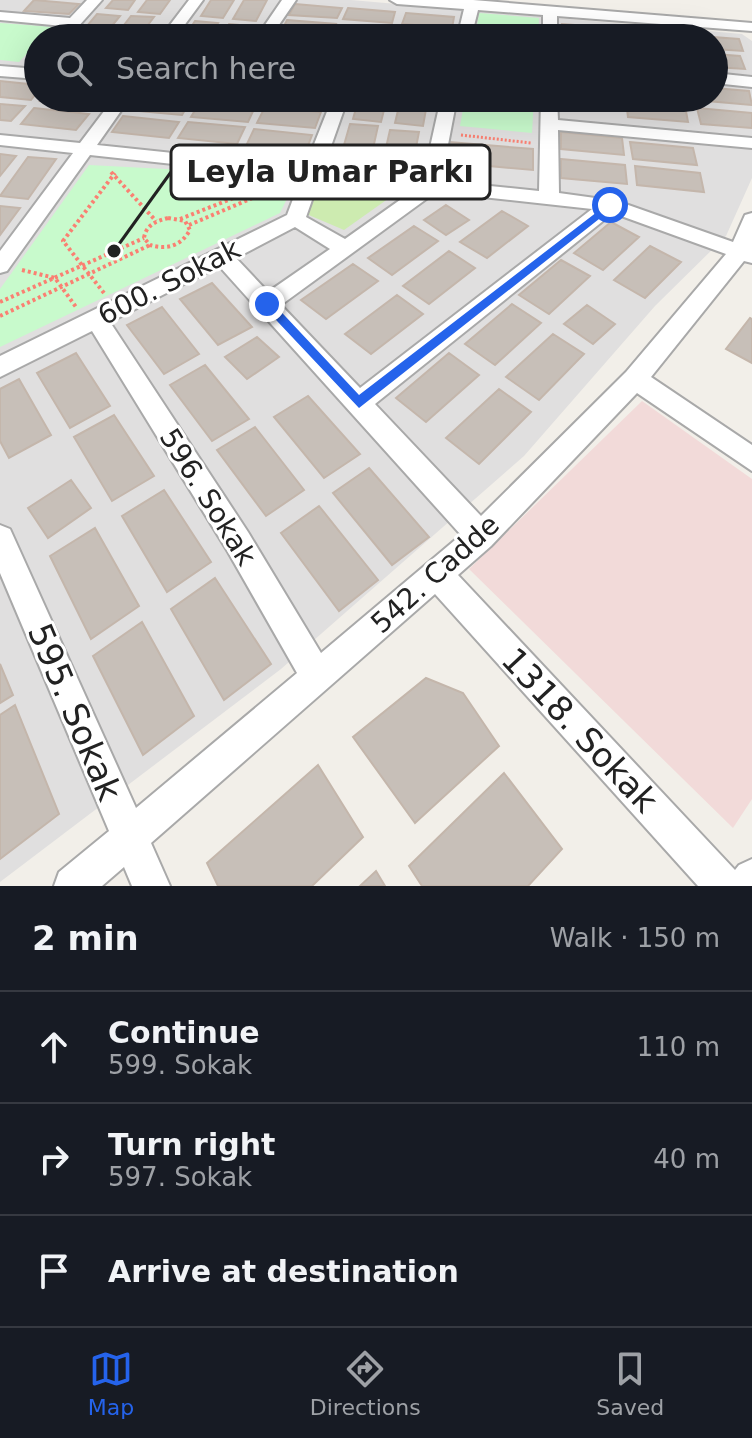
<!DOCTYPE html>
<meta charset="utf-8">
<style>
body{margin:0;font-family:"DejaVu Sans",sans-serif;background:#242831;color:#f1f3f6}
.stop{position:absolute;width:24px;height:24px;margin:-18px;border:6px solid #2563eb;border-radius:50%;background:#fff}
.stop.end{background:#2563eb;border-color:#fff;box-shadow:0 2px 8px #0008}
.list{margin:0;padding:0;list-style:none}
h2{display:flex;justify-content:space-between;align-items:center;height:104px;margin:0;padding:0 32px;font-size:34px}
h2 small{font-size:26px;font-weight:400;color:#9ea1a6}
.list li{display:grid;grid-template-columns:52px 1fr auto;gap:24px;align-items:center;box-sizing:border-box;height:112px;padding:0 32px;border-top:2px solid #363941}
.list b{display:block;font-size:30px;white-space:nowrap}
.list p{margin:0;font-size:26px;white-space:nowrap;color:#9ea1a6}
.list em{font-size:26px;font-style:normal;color:#9ea1a6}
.icon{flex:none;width:44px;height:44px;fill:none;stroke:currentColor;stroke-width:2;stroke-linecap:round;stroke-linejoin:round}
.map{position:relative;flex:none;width:752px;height:886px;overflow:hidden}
.search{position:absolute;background:#171b24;box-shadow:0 8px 32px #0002;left:24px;right:24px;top:24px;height:88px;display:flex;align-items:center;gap:20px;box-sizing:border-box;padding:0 28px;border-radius:44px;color:#9ea1a6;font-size:30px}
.sheet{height:440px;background:#171b24}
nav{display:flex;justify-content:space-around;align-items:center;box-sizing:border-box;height:112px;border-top:2px solid #363941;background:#171b24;font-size:22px;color:#9ea1a6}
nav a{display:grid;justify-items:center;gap:4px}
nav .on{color:#2563eb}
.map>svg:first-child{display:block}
.residential{fill:#e0dfdf;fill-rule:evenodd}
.commercial{fill:#f2dad9}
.grass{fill:#cdebb0}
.park{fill:#c8facc}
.building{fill:#c7bfb8;stroke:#c4b6ab;stroke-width:2}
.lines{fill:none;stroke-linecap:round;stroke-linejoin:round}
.minor-casing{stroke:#a9a9a9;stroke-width:4}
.path-far1{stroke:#fa8072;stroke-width:3;stroke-dasharray:2 2;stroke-linecap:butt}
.path{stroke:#fa8072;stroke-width:4;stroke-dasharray:3 3;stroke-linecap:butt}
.minor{fill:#fff;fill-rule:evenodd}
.route{fill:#2563eb}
.labels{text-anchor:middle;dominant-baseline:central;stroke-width:6;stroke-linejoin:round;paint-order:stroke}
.street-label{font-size:28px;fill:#222;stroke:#fff}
.near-street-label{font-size:34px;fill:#222;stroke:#fff}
.leader{fill:none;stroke:#222;stroke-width:3}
.callout-dot{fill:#222;stroke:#fff;stroke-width:3}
.callout{fill:#fff;stroke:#222;stroke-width:3}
.callout-label{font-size:30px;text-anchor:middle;font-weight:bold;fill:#222}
</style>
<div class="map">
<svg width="752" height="886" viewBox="0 0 752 886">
<rect width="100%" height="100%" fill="#f2efe9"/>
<path class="residential" d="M0,0H351L742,34L752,41V178L726,236L655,306L524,456L281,669L0,882ZM38,38H714V98H38Z"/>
<path class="commercial" d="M642,401L752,479V799L733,828L469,569Z"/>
<path class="grass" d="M323,182L399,191L344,230L304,213Z"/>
<path class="park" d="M479,13L539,18L538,38H475Z
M0,23L53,27L42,38H38V42L19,62L0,60Z
M465,98H534L532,133L460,126Z
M89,165L298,176L280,213L0,347V289Z"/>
<path class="building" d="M34,0L79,4L69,14L24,11Z
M113,0H135L128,10L106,8Z
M147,0H170L160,14L138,12Z
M211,0H234L223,18L201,16Z
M244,0H267L256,21L233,19Z
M295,4L342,8L337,18L289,15Z
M348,8L395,12L392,23L343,19Z
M406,13L454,17L452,28L402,24Z
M97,14L120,16L102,38H77Z
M131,16L154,17L138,38H114Z
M287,20L336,24L331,36L281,32Z
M195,21L218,23L208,38H184Z
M229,24L252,26L246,38H221Z
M562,24L613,28L614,38L563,35Z
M344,25L394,29L391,38L340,36Z
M621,29L673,33L674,38H623Z
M686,35L739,39L743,51L714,49V38H687Z
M714,54L740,56L745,69L714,67Z
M0,81L38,85V91L31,100L0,97Z
M714,88L749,91L752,105L695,100L714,98Z
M42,98H100L93,106L40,101Z
M135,98H173L191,100L182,115L127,110Z
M359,98H387L381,122L353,119Z
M401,98H428L423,126L395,123Z
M626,101L685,106L688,122L628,117Z
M200,102L255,107L248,122L191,117Z
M0,104L25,106L11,121L0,120Z
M265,107L321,112L315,128L257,123Z
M34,108L89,114L76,130L21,124Z
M697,108L752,113V128L701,124Z
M123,116L179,122L169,138L112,132Z
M188,122L245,127L237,144L178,138Z
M350,124L378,126L370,162L340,159Z
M254,129L312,135L306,151L246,146Z
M390,130L419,132L412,168L382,165Z
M561,132L622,138L624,155L561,149Z
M449,142L533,149V170L446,162Z
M630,142L693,148L697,165L633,159Z
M0,154L16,156L0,176Z
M28,157L56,159L28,199L0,196Z
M561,159L625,165L627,184L561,178Z
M635,166L700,173L704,192L637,185Z
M446,205L469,220L446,235L424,220Z
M0,206L20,208L0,235Z
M502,211L528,226L487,258L460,242Z
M611,222L639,237L603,270L574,253Z
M414,226L438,241L392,275L368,258Z
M650,246L681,262L645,298L614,280Z
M449,251L475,268L429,304L403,286Z
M561,260L590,276L549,314L519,295Z
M353,264L378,281L326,319L301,300Z
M212,283L252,327L218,345L180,299Z
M397,295L423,314L371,354L345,334Z
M512,304L541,323L495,365L465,344Z
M587,305L615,324L593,344L564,324Z
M162,307L199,354L164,374L127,325Z
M750,318L752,319V363L726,349Z
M553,334L584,354L539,400L506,377Z
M257,337L279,357L247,379L225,357Z
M76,353L110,406L70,428L37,373Z
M449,353L479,375L426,422L396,398Z
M205,365L249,419L212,441L170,385Z
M19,379L51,435L9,458L0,441V389Z
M499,389L531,412L479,464L446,438Z
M308,396L360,454L324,478L274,417Z
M114,415L154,476L112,501L74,437Z
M255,427L304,490L266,516L217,450Z
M369,468L429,537L392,565L333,493Z
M71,480L91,508L48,538L28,508Z
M164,490L211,562L167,592L122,516Z
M319,506L378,580L339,611L281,533Z
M95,528L139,606L91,639L50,556Z
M215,578L271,664L224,700L171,609Z
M142,622L194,716L143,755L93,656Z
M0,664L13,695L0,703Z
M426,678L463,693L499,746L415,823L353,737Z
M15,705L59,814L0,859V715Z
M318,765L363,837L312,886H218L207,863Z
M504,773L562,849L528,886H422L409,866Z
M376,871L385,886H360Z"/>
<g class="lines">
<defs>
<path id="minor" d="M87,0H102L68,38L55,36L63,26L0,20V12L70,18Z
M189,0H203L175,38H160Z
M282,0H296L270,38H256Z
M390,0H473L752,23V31L557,16V38H543V15L478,10L471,38H457L464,9L397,4Z
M0,66L38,69V79L0,76Z
M714,73L752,77V87L714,83Z
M114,98H130L97,145L305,167L328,109L276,103L268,98H348L323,169L423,179L441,98H457L441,181L539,191L541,98H557L558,120L752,138V148L558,130L559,193L617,201L733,242L745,215L752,213V263L744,261L651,377L752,445V471L637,393L491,546L458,575L735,870L739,865L752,859V886H698L435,594L151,843L170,886H132L124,867L102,886H54L59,872L109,831L0,573V525L10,529L136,808L297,673L228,552L92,331L0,377V356L287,215L301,178L90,155L7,271L0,273V251L73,153L0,145V135L80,143ZM319,180L414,190L345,239L306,217ZM436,192L592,209L360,388L281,305ZM613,213L726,254L626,372L481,516L375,404ZM295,227L330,249L268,292L236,258ZM219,266L461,535L321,653L248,532L110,322Z"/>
</defs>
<use href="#minor" class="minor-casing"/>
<path class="path-far1" d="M461,135L531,143"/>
<path class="path" d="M111,172L156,221
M189,182L255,190
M168,218L185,221L190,230C181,246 167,250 150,245L144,238C146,225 156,221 168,218Z
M180,219L254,190
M189,225L276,188
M22,270L55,278L76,307
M104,293L63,241L115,173
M0,302L144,238
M0,316L150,245"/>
<use href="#minor" class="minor"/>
</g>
<path class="route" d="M610,202L613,208L359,408L261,304L271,301L359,395Z"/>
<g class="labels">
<g class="street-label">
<text transform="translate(169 282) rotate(-27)">600. Sokak</text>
<text transform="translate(208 497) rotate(58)">596. Sokak</text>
<text transform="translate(435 574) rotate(-42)">542. Cadde</text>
</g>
<g class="near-street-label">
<text transform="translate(75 712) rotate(67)">595. Sokak</text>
<text transform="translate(580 730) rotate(47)">1318. Sokak</text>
</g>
</g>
<path class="leader" d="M114 251L171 172"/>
<circle class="callout-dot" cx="114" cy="251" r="8"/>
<rect class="callout" x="171" y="145" width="319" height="54" rx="8"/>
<g class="callout-label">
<text x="330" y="182">Leyla Umar Parkı</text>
</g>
</svg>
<div class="stop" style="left:610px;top:205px"></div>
<div class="stop end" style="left:267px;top:304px"></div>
<div class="search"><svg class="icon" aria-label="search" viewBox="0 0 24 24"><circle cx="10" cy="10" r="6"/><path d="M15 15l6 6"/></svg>Search here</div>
</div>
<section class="sheet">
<h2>2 min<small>Walk · 150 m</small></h2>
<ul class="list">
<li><svg class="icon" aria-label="ahead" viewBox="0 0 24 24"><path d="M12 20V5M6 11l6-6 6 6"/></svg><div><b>Continue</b><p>599. Sokak</p></div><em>110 m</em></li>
<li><svg class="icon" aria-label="right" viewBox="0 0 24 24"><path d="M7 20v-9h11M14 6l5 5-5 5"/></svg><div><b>Turn right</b><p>597. Sokak</p></div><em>40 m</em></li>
<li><svg class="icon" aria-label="arrive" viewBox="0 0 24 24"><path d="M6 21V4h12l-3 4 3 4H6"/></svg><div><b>Arrive at destination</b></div></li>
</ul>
</section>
<nav>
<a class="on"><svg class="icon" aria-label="map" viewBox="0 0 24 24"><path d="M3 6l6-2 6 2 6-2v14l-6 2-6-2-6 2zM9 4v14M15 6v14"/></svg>Map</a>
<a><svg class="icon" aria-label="directions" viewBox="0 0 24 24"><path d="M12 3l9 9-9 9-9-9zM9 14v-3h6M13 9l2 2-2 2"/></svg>Directions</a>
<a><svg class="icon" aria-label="saved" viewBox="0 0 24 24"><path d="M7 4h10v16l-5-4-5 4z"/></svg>Saved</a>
</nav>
